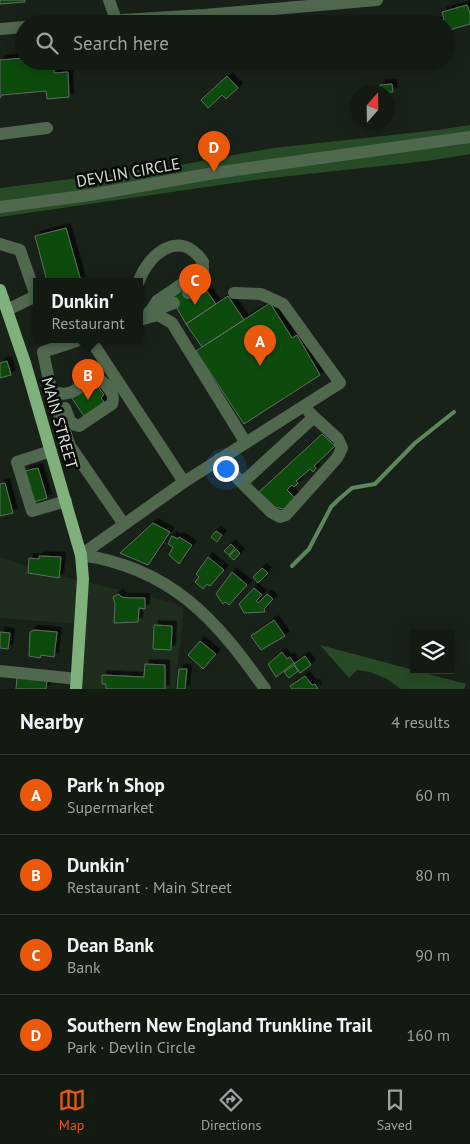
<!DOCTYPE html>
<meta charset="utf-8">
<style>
body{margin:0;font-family:"PT Sans",sans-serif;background:#202720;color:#f1f3f6}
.controls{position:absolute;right:15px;bottom:15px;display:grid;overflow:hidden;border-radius:0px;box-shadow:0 2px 12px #0003}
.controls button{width:45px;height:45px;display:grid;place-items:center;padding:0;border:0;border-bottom:1px solid #323832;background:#131a12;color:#f1f3f6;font:25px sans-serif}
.compass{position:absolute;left:350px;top:85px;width:45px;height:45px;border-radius:50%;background:#131a12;box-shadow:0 2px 12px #0003;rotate:20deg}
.you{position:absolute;left:225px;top:468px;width:18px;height:18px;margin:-12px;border:4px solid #fff;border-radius:50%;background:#1a73e8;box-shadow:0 0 0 8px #1a73e833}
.badge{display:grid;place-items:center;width:32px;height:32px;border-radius:50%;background:#ea580c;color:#fff;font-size:16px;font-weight:700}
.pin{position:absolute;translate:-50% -41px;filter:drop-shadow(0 1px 2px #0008)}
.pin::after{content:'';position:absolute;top:26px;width:18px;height:15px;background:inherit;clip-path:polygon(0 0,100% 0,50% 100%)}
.popup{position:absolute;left:33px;top:278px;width:110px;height:65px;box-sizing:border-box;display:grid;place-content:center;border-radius:0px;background:#131a12;filter:drop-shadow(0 1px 4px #0005);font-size:16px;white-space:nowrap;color:#9da19f}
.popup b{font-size:19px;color:#f1f3f6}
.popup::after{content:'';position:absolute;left:50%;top:100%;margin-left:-10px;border:10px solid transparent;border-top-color:#131a12}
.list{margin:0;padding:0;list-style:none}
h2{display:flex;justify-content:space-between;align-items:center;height:65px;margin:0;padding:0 20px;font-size:21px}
h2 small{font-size:16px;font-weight:400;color:#9da19f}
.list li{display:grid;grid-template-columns:32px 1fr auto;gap:15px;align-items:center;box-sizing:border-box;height:80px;padding:0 20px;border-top:1px solid #323832}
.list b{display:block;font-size:19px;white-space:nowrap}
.list p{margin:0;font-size:16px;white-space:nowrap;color:#9da19f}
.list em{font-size:16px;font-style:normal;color:#9da19f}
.icon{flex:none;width:28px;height:28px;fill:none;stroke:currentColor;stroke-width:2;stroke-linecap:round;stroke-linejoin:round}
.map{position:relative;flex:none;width:470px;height:689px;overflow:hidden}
.search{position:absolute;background:#131a12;box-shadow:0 2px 12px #0003;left:15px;right:15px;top:15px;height:55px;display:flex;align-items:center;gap:12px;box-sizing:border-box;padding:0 18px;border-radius:28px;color:#9da19f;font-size:19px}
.sheet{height:385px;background:#131a12}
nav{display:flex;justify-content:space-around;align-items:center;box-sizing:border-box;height:70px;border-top:1px solid #323832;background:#131a12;font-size:14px;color:#9da19f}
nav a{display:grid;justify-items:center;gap:2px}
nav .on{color:#ea580c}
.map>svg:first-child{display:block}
.built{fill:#1f2d1e}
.green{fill:#274b26}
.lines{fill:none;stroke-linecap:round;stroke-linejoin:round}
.stream{stroke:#5c885b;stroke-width:4}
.building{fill:#0a4b0c;stroke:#626d61;filter:url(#shadow)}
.minor{stroke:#4f684e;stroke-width:12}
.major{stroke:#7eb17b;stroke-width:12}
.labels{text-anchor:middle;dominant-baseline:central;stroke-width:5;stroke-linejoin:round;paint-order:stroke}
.street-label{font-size:16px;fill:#d8ded7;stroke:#070a06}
</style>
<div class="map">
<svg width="470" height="689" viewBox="0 0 470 689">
<defs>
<filter id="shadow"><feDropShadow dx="4.5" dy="-4.5" stdDeviation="0" flood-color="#0009"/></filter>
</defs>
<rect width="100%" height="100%" fill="#192218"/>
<path class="built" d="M0,557L40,571L175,603L184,609L175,689H75L79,624L0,618Z"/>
<path class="green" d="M470,125V154L427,161L262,179L0,217V188L174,166L273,148L438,130Z
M320,645L466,684L464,689H401L387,679L370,672L357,670L349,678Z"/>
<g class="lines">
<path class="stream" d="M292,566L309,549L331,507L338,500L352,488L375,484L415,443L454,412"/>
</g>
<path class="building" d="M0,0H25V2L0,4Z
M467,5L470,13V24L449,30L450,33L446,34V24H432L444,19L442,12Z
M24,58V61H54V73L68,72L69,97L47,99L46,91L2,95L0,98V60Z
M309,61H328L329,65L310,68Z
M227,76L238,88L226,99L222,95L208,108L201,100Z
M392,84L393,92H380V85Z
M66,228L81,281H47L35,236Z
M183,287L192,300L206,290L216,304L186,324L170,296Z
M228,296L244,320L202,347L186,324Z
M270,303L292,338L297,335L320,375L244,424L196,351Z
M7,361L11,375L0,378V363Z
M97,385L104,395L101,398L104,402L84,416L71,397Z
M322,434L335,446L314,466L316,468L313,472L310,469L296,481L298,483L294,487L292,485L287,490L296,499L286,510L275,507L259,492Z
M38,468L47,498L34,502L25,471Z
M5,483L13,513L0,516V484Z
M153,523L170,532L148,565L120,553Z
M216,531L222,535L217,542L211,537Z
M172,536L178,539L179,537L192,545L179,564L169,555L173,547L168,544Z
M231,544L235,548L229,555L224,551Z
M236,549L240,553L234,560L229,556Z
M39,556L61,557L59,578L28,573L29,558L39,559Z
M208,557L224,570L210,586L207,584L203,589L195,582L199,577L196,574Z
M262,568L268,573L258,583L253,577Z
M232,572L247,585L229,605L225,602L223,604L216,594Z
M254,588L262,595L256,601L258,603L267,594L273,599L264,609L265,612L244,613L239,604Z
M119,594L121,597L129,598H145V609L139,608L138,622L114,623L115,603L113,597Z
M274,620L285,636L261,650L251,636Z
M154,625L172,626L171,650L153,649Z
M34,630L57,632L54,657L41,655L40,658L29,656L30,632Z
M0,632L10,633L8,649L0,648Z
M200,641L216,654L203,669L188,655Z
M282,652L287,659L290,657L294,663L276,677L268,664Z
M305,656L311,665L300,673L294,664Z
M145,664L165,665V689H106V684H102V675L144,677Z
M294,665L298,671L289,678L284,672Z
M179,669H187L185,689H177Z
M305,676L312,685L315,684L318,689H292L290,686Z
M17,677L47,680L46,689H16Z"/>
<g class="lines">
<path class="minor" d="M109,0L116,20
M56,24L204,15L377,0
M0,29L24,27
M0,134L47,128
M0,207L90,195L214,173L470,137
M0,244L20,250L36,296L7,310
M139,281C149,253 181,228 203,262L198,273L157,301L147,317
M188,293L203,279V266
M149,312L174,303
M139,320L158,315L172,323L246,443
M82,339L43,352L51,390L70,446L123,523
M90,339L184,482
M59,393C81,399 91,362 109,389C113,394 114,398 112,404L79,426L75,425L70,421L65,408
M51,451L17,462L32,511L66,501
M219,459L242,483L314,417L309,412
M242,483L271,512L280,517L286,515L337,458L342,448L338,439L314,417
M81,555L184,482L340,383L283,304L261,294L234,293
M81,555C171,568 216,619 265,689
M0,671L77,679"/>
<path class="major" d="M0,290L25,363L81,555L83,579L76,689"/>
</g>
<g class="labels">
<g class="street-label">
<text transform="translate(128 172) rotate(-10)">DEVLIN CIRCLE</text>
<text transform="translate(60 423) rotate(74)">MAIN STREET</text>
</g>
</g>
</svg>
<div class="controls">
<button><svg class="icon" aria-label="layers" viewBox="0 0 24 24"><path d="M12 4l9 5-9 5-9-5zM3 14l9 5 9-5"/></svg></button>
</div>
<svg class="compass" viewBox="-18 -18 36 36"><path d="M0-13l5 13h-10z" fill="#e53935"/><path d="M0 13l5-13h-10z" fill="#9da19f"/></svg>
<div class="you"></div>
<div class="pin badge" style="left:260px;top:366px">A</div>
<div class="pin badge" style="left:88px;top:400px">B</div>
<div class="popup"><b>Dunkin'</b>Restaurant</div>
<div class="pin badge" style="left:195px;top:305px">C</div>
<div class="pin badge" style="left:214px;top:172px">D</div>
<div class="search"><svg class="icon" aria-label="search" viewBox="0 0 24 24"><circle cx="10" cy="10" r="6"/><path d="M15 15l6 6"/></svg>Search here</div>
</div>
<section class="sheet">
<h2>Nearby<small>4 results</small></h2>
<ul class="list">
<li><span class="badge">A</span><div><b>Park 'n Shop</b><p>Supermarket</p></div><em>60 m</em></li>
<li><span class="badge">B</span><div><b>Dunkin'</b><p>Restaurant · Main Street</p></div><em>80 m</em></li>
<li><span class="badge">C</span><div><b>Dean Bank</b><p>Bank</p></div><em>90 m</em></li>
<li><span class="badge">D</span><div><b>Southern New England Trunkline Trail</b><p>Park · Devlin Circle</p></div><em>160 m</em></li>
</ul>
</section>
<nav>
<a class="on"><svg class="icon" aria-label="map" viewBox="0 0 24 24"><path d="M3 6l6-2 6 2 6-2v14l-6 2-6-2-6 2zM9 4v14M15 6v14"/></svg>Map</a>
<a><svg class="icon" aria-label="directions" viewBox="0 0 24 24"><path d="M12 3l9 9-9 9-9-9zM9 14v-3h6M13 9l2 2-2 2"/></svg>Directions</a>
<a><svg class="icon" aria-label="saved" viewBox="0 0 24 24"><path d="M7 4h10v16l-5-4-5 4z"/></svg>Saved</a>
</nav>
